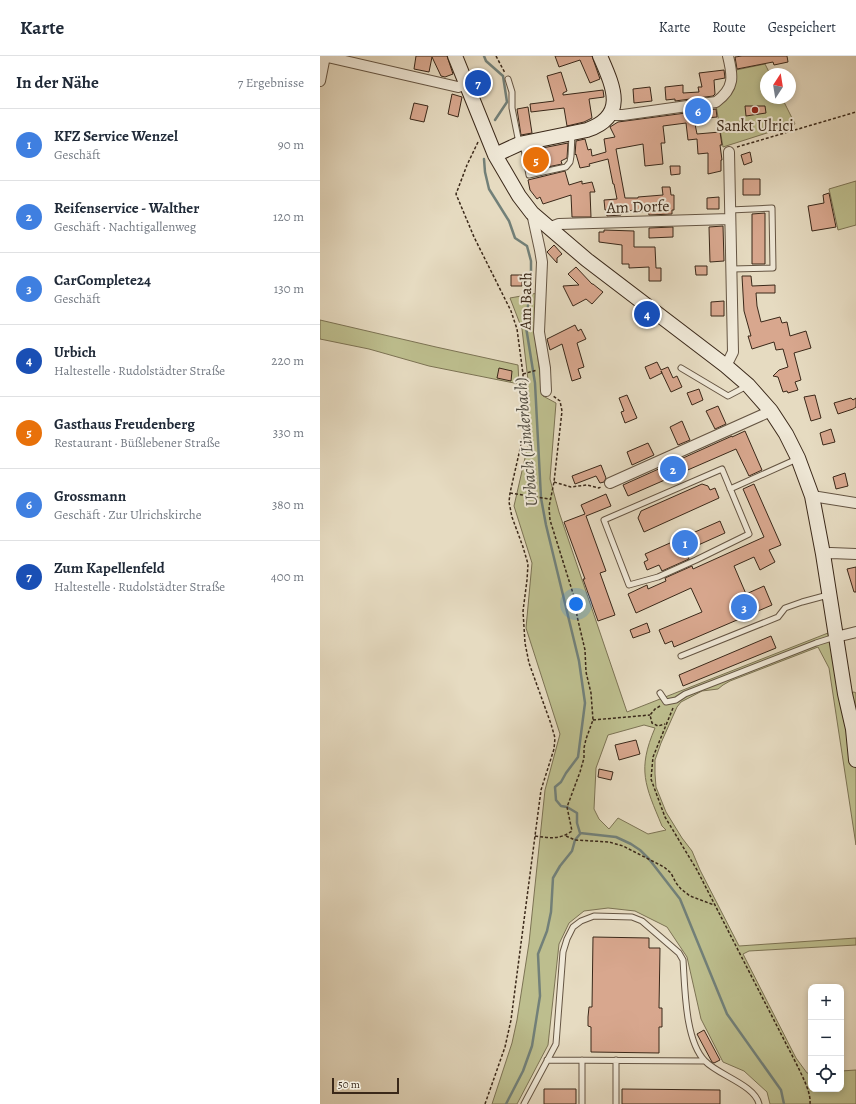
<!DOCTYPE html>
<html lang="de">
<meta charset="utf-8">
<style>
body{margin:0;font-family:Alegreya,serif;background:#f6f6f7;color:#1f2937}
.controls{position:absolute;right:12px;bottom:12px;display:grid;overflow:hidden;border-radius:8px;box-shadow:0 2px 6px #0003}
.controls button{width:36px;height:36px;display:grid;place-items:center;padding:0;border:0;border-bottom:1px solid #e0e1e3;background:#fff;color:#1f2937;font:20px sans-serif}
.compass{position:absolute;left:440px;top:12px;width:36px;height:36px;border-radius:50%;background:#fff;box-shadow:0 2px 6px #0003;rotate:12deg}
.scale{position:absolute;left:12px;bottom:10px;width:67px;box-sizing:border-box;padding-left:4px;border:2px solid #3a2819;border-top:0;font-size:11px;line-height:14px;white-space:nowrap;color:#3a2819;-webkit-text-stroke:3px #efe8d7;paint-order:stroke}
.you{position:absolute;left:256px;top:548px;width:14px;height:14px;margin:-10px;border:3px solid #fff;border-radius:50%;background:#1a73e8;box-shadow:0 0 0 6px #1a73e833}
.badge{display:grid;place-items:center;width:26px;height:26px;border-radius:50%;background:#db2777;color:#fff;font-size:13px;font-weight:700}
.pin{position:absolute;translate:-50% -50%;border:2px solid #fff;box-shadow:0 1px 4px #0006}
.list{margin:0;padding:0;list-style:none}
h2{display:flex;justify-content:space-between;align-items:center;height:52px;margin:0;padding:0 16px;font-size:17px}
h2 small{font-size:13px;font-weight:400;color:#747a83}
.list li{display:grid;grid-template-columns:26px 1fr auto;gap:12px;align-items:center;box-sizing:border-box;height:72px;padding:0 16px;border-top:1px solid #e0e1e3}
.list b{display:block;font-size:15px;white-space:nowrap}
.list p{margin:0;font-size:13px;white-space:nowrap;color:#747a83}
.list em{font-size:13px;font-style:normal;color:#747a83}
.icon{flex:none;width:22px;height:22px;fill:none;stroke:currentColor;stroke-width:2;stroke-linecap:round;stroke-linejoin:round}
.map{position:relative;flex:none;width:536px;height:1048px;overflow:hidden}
header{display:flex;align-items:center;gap:24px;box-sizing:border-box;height:56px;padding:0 20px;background:#fff;border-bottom:1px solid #e0e1e3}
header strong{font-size:19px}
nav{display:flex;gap:22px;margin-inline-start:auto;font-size:14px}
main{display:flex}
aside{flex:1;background:#fff}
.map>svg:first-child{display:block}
.green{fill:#bdbe8e;stroke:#7c7354;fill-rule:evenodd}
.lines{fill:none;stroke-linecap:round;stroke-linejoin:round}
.stream{stroke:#728079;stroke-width:2.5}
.building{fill:#d8a78e;stroke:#3a2819}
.lane-casing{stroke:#655543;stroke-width:7}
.street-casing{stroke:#655543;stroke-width:12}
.secondary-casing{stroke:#3a2819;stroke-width:16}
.path{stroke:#3a2819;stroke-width:1.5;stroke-dasharray:3 2;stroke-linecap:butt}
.lane{stroke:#efe8d7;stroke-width:5}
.street{stroke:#efe8d7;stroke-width:10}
.secondary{stroke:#efe8d7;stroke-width:14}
.poi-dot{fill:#8f2418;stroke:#efe8d7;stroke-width:1.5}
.labels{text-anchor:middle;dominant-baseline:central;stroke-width:4;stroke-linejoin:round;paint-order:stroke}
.poi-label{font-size:16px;fill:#3a2819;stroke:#efe8d7}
.street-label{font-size:16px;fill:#3a2819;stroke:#efe8d7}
.water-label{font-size:17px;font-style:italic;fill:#514c41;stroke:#efe8d7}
</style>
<header>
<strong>Karte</strong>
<nav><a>Karte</a><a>Route</a><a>Gespeichert</a></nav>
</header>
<main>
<aside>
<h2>In der Nähe<small>7 Ergebnisse</small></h2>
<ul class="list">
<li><span class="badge" style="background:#3f7fe0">1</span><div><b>KFZ Service Wenzel</b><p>Geschäft</p></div><em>90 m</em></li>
<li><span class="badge" style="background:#3f7fe0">2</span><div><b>Reifenservice - Walther</b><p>Geschäft · Nachtigallenweg</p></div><em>120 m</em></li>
<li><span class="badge" style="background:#3f7fe0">3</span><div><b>CarComplete24</b><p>Geschäft</p></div><em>130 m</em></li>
<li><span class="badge" style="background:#1a4fb4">4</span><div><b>Urbich</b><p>Haltestelle · Rudolstädter Straße</p></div><em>220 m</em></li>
<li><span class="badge" style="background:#e8710a">5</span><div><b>Gasthaus Freudenberg</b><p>Restaurant · Büßlebener Straße</p></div><em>330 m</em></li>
<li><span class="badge" style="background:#3f7fe0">6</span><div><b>Grossmann</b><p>Geschäft · Zur Ulrichskirche</p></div><em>380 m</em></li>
<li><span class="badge" style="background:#1a4fb4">7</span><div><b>Zum Kapellenfeld</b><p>Haltestelle · Rudolstädter Straße</p></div><em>400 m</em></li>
</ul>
</aside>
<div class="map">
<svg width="536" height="1048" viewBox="0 0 536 1048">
<rect width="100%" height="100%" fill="#e6dbc1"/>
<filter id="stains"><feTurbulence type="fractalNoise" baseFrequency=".005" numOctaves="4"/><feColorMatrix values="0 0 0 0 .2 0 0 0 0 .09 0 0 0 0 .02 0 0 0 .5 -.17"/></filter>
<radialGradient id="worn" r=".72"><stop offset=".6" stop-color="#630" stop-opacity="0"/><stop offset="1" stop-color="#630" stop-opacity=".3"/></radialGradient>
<path class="green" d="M445,8L450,18H446V42H462L475,68L403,91L396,49C413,40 416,33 416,14Z
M536,125V169L518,174L509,133Z
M218,237L214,274L223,340L236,347L230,423L239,456L307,656L508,577L520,640L534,636L536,637V789L509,612L498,591L410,625L403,629L398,633L382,635L361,646L357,651L341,687L335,704V718L336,731L346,756L362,782L372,795L380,814L419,890L536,882V889L429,895L423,898L476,1002L487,1017H491V1033H521V1015L536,1014V1048H450L447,1036L424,1015L403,1006L381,963L367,901L347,871L315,855L288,852L264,855L249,867L239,888L228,989L197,1048H172L192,987L197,964L209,887L225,734L240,678L206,572L212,507L194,450L210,380L207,329L208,324L202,273L190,242ZM324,669L335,672C317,714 325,729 342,770L346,774L328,778L298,762L289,773L279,763L274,753L276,712L288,679Z
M0,264L116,291L198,309L199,328L109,310L49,293L0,283Z"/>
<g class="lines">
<path class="stream" d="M164,0L166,5L183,20L187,46L175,64
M164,103L165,116L169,133L189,165L195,182L207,190L211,205V218L206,271L215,327L221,442L226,469L259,605L265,647L258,701L246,717L241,726L235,731L236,744L241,750L247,751L257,757V767L260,777
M260,777L296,781L311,788L320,794L329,803L360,843L407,958L461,1034L464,1048
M186,1048L203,1015L212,990L220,940L218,898L227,875L231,856L233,822L240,810L252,795L255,784L260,778"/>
</g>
<path class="building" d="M96,0H127L133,18L125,21L121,20L112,1L109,16L94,13Z
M235,0H272L280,23L270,27L260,4L239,11Z
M422,0H467L468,6L454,9L453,6L417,13L415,1Z
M404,14L405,22L394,24L395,38L393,40L355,45V43L346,44L345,31L363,29V37L379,36L378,31H382L379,17Z
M241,16L247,35L243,37V39L283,34L284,41L269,43L272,62L264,66L247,70L244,52L211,56L210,48L234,45L227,20Z
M330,31L332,45L314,47L313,33Z
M132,38L142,41L138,61L128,58Z
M94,47L108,50L104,66L90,63Z
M425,50H445L446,57L426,60Z
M208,51L212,77L201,79L197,53Z
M396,53L397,61L374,63L377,78L400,76L402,89H400L402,104H401V115L388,118V97L378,98L377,83L368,84L366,67L343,70L345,87H341L343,108L325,110L323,88L296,93L305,142H318V141L343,139L342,131H350L351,139H354V154H352V158L329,159L328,155L319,156V154L301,155V159L287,160L286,154H285L284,144L297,143L294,128H293L288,103L269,108L270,110L260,112L256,98L255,99L256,85L265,83L268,94L271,93L272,100L286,96L284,83L295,81L290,71L298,66Z
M248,87L247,102L241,105L242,108L213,114L209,96H212V94Z
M430,96L432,106L424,109L421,99Z
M350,110H360V118L351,119Z
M245,115L249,129L262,125V128L272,126L275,136H270L271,161H252L251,139L223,148L220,141L217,143L210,134L208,124Z
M423,123H440V139H423Z
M509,137L516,171L492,175L488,150L504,147L503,139Z
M399,141V153H387V142Z
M445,157V208H432V158Z
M403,170L404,205L390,206L389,171Z
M353,171V181L329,182V172Z
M284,174L314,175V191H335L336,212H341V225H329V211L309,212V208H302V189L279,186V176H284Z
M234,189L242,198L237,202V207L227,196Z
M375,210H387V219H376Z
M256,211L272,228H273L283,236L272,248L266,243L253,250L243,230L259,229L248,218Z
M191,219H202V230H191Z
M422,220H431L432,230L455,229V237H436L437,250L441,266L460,261L462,267L467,266L470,280L486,275L491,292L474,297L481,324L475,326L478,334L468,337L467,335L463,336L458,321L453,320L459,314L468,311L463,293L456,294L454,286L432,293L428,280H431L424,255Z
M404,245V260H391V246Z
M255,269L258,275L261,273L266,283L257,287L264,311L258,313L261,322L252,325L242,288L230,294L227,283Z
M337,306L341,314L348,311L353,322L357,320L362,331L351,336L341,315L342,317L330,323L325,311Z
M179,312L192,315L191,325L177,322Z
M379,333L383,344L372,349L367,337Z
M307,339L317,362L305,367L301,356L304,355L299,342Z
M495,339L501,362L491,365L484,341Z
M531,342L533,344L536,342V351L533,353L518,358L514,347Z
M398,350L406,368L395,373L386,355Z
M362,365L370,384L358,389L350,371Z
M511,373L515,386L503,389L500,377Z
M425,375L442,414L429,420L416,393L308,440L303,429L412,380V381Z
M328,387L334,399L312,409L307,396Z
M281,409L286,422L284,426L280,427L276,420L255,428L252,420Z
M525,417L528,430L516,433L513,421Z
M382,428L388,430L390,434L395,432L399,442L324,476L318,462L321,455Z
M434,428L461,489L449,494L455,506L440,514L434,501L414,510L426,538L444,530L452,549L354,591L352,585L345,588L339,574L382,556L371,532L316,557L308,538L327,529L328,533L346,525L345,522L372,510L373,513L444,481L423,433Z
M286,438L291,450L266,460L286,515L280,517L295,559L278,565L263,523H265L244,466L265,458L261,449Z
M400,465L405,477L365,495L369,503L342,515L339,509L327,514L324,506L328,504L325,498Z
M536,511V536H534L527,513Z
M327,567L330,576L313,582L310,574Z
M451,580L456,592L363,630L359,619Z
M316,684L320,698L299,704L295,689Z
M279,713L293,716L291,724L278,721Z
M273,881L329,882V892H340L339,952H342V971H339V997L271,996V971L268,970V961L269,951H272Z
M384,974L400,1004L394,1007L392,1006L377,978Z
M224,1033H256V1048H224Z
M302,1033L400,1034V1048H302Z"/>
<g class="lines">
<defs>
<path id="lane" d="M188,23L192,36V52L199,87
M203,88L209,119L246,111L250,106L251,100L252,78
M410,154L452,152L453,212L412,213
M361,312L408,340L427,330
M402,413L429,478L376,504L338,521L309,529L284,464Z
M410,433L477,403
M361,600L458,561L465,552L482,546L508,539
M340,637L346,646L356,644L365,638L496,587L515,581
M227,1004L385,1005
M204,1048L236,988L243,896L247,883L253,871L261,865L274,860L312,861L322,865L359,897L363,904C365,932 365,985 385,1005C398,1019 435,1029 439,1048
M262,1048V1004
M296,1048V1004"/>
<path id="street" d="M3,0L138,31L147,28
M0,25L5,0
M291,59H303L396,46C415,32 413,20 408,0
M212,157L220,194L222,206L219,276L225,312L226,335
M228,172L239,168L410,163
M406,310L413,296L409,96
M290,427L451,355
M492,440L536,447
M503,498L511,497L536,498
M516,581L536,576"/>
<path id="secondary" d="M135,0L175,99L199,140L212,157L267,204L406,310L428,329L451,355L466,378L478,402L492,440L503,498L525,638L533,673L536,704
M175,99L199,88L267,74C308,60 293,30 280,0"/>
</defs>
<use href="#lane" class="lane-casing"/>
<use href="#street" class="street-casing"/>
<use href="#secondary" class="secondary-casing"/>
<path class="path" d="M176,0L185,17
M158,86L147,109L136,138L154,181L191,255L197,273L203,318V380L190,437L189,446L192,461L203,491L208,508L207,524L203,555L205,587L209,607L231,668L235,682L234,693L221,734L191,964L185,991L165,1048
M417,91L536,56
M203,318L217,314
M234,426L251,431L267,429L279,432L282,430
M190,437L230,443
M340,650L335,653L330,659L332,667L338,670L345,668
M353,652L333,701L331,723L335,734L345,761L377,814L478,1011C483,1022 491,1036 490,1048
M273,664L330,659
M215,780C230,782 239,784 252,775L247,751L260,716L264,702V692L266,683L273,664L271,637L266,616L265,594L257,560L256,547L230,464L229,451L234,426L242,355L240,345L233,340
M246,780L255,784L289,786L303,790L344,811L351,817L356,827L361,833L370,840L394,849"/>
<use href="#lane" class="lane"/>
<use href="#street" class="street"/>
<use href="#secondary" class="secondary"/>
</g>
<circle class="poi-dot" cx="435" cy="54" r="4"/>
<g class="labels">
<g class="poi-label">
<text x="435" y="70">Sankt Ulrici</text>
</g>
<g class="street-label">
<text transform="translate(318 151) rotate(-2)">Am Dorfe</text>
<text transform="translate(206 245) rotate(-89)">Am Bach</text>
</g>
<g class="water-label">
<text transform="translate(206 386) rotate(-95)">Urbach (Linderbach)</text>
</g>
</g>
<rect width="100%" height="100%" filter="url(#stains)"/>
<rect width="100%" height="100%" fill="url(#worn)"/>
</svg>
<div class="controls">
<button>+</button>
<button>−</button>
<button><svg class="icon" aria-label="locate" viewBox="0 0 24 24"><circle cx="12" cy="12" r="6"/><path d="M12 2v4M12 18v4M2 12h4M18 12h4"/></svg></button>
</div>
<svg class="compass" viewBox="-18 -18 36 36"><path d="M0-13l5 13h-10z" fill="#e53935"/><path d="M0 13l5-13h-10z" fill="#747a83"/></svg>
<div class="scale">50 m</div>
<div class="you"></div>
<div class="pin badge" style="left:365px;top:487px;background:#3f7fe0">1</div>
<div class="pin badge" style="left:353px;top:413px;background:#3f7fe0">2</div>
<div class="pin badge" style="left:424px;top:551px;background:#3f7fe0">3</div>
<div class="pin badge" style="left:327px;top:258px;background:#1a4fb4">4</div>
<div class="pin badge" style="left:216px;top:104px;background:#e8710a">5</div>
<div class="pin badge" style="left:378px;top:55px;background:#3f7fe0">6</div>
<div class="pin badge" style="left:158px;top:27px;background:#1a4fb4">7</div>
</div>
</main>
